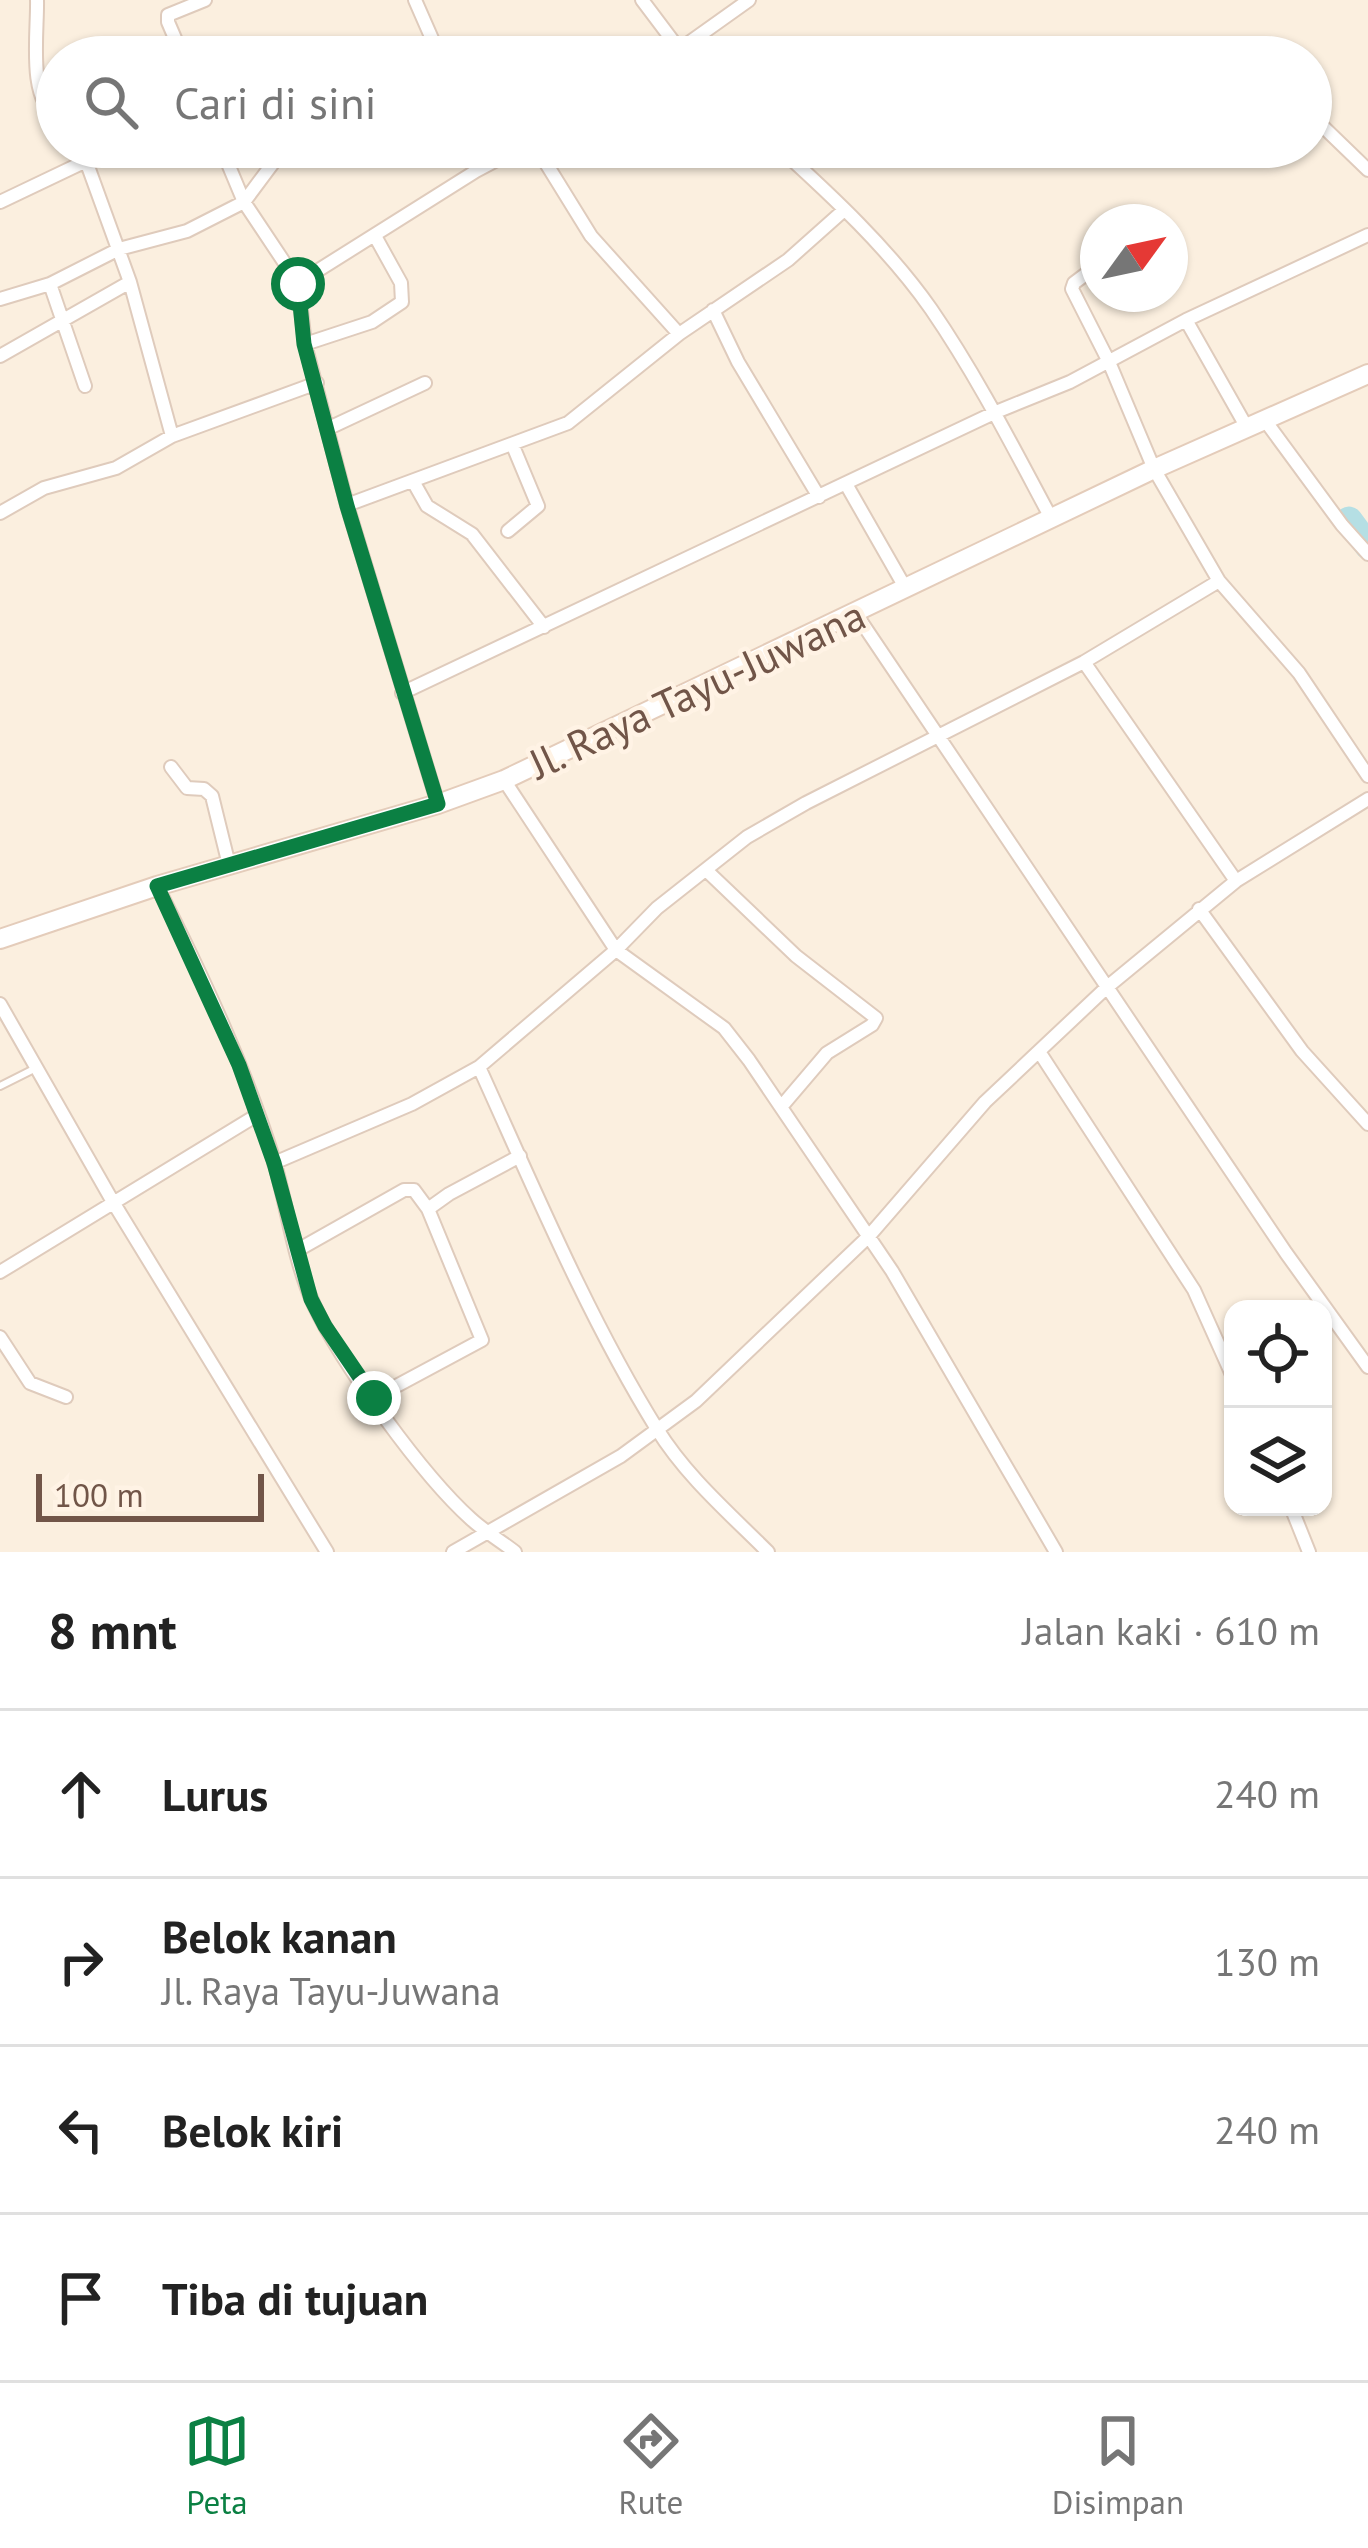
<!DOCTYPE html>
<html lang="id">
<meta charset="utf-8">
<style>
body{margin:0;font-family:"PT Sans",sans-serif;background:#f2f2f2;color:#222}
.controls{position:absolute;right:36px;bottom:36px;display:grid;overflow:hidden;border-radius:24px;box-shadow:0 3px 9px #0004}
.controls button{width:108px;height:108px;display:grid;place-items:center;padding:0;border:0;border-bottom:3px solid #e0e0e0;background:#fff;color:#222;font:60px sans-serif}
.compass{position:absolute;left:1080px;top:204px;width:108px;height:108px;border-radius:50%;background:#fff;box-shadow:0 3px 9px #0004;rotate:57deg}
.scale{position:absolute;left:36px;bottom:30px;width:228px;box-sizing:border-box;padding-left:12px;border:6px solid #715548;border-top:0;font-size:33px;line-height:42px;white-space:nowrap;color:#715548;-webkit-text-stroke:9px #fff3e5;paint-order:stroke}
.stop{position:absolute;width:36px;height:36px;margin:-27px;border:9px solid #0b8043;border-radius:50%;background:#fff}
.stop.end{background:#0b8043;border-color:#fff;box-shadow:0 3px 12px #0008}
.list{margin:0;padding:0;list-style:none}
h2{display:flex;justify-content:space-between;align-items:center;height:156px;margin:0;padding:0 48px;font-size:51px}
h2 small{font-size:39px;font-weight:400;color:#767676}
.list li{display:grid;grid-template-columns:78px 1fr auto;gap:36px;align-items:center;box-sizing:border-box;height:168px;padding:0 48px;border-top:3px solid #e0e0e0}
.list b{display:block;font-size:45px;white-space:nowrap}
.list p{margin:0;font-size:39px;white-space:nowrap;color:#767676}
.list em{font-size:39px;font-style:normal;color:#767676}
.icon{flex:none;width:66px;height:66px;fill:none;stroke:currentColor;stroke-width:2;stroke-linecap:round;stroke-linejoin:round}
.map{position:relative;flex:none;width:1368px;height:1552px;overflow:hidden}
.search{position:absolute;background:#fff;box-shadow:0 3px 9px #0004;left:36px;right:36px;top:36px;height:132px;display:flex;align-items:center;gap:30px;box-sizing:border-box;padding:0 42px;border-radius:66px;color:#767676;font-size:45px}
.sheet{height:828px;background:#fff}
nav{display:flex;justify-content:space-around;align-items:center;box-sizing:border-box;height:168px;border-top:3px solid #e0e0e0;background:#fff;font-size:33px;color:#767676}
nav a{display:grid;justify-items:center;gap:6px}
nav .on{color:#0b8043}
.map>svg:first-child{display:block}
.lines{fill:none;stroke-linecap:round;stroke-linejoin:round}
.river{stroke:#b5dfe4;stroke-width:27}
.lane-casing{stroke:#dfcbbc;stroke-width:10}
.street-casing{stroke:#dfcbbc;stroke-width:16}
.secondary-casing{stroke:#e4ccba;stroke-width:22}
.lane{stroke:#fff;stroke-width:6}
.street{stroke:#fff;stroke-width:12}
.secondary{stroke:#fff;stroke-width:18}
.route{stroke:#0b8043;stroke-width:15}
.labels{text-anchor:middle;dominant-baseline:central;stroke-width:9;stroke-linejoin:round;paint-order:stroke}
.street-label{font-size:42px;fill:#715548;stroke:#fff3e5}
</style>
<div class="map">
<svg width="1368" height="1552" viewBox="0 0 1368 1552">
<rect width="100%" height="100%" fill="#fbefdf"/>
<g class="lines">
<path class="river" d="M1349,520L1368,546"/>
<defs>
<path id="lane" d="M0,1086L34,1069"/>
<path id="street" d="M37,0C38,30 27,101 57,115
M415,0L440,57
M642,0L685,57
M1244,51L1251,57
M183,57L168,22V15L205,0
M669,57L749,0
M1311,115L1368,170
M81,147L130,282L172,436
M221,147L244,202L298,283
M536,147L591,236L679,334
M778,147C832,196 889,249 931,309C977,376 1013,447 1051,518
M0,202L86,161
M1098,265L1074,283L1072,289L1109,362L1154,469L1219,581L1299,673L1368,776
M50,284L85,386
M0,299L50,284L119,249L187,231L244,202L285,147
M713,310L738,362L819,497
M1186,320L1246,426
M305,344L372,322L402,302L401,283L375,236
M0,356L130,282
M1264,419L1342,525L1368,554
M329,428L425,383
M414,483L427,506L472,534L544,627
M846,484L906,589
M347,505L568,423L679,334L788,260L843,211
M0,513L44,488L116,468L172,436L317,383
M508,531L538,506L513,446
M856,614L1286,1253L1368,1367
M1084,662L1236,881
M402,693L996,412L1070,382L1186,320L1368,235
M171,767L187,788L204,789L212,796L229,865
M504,780L616,950L724,1028L749,1060L892,1271L1056,1552
M438,804L347,505L305,344L298,283L476,171L521,147
M706,870L796,956L876,1018L872,1025L827,1053L781,1107
M157,886C202,975 246,1069 275,1164C288,1211 294,1261 314,1305C342,1364 422,1475 471,1519C484,1531 501,1541 515,1552
M1199,909L1302,1051L1368,1124
M0,1004L113,1202L327,1552
M1040,1053L1194,1290L1233,1377
M479,1067C533,1186 588,1318 657,1429C686,1476 729,1513 768,1552
M274,1163L412,1104L479,1067L616,950L657,908L747,837L806,803L1084,662L1219,581
M428,1209L449,1194L520,1156
M296,1251L404,1190H414L428,1209L482,1340L374,1398
M0,1272L257,1115
M0,1337L30,1383L66,1397
M1291,1507L1309,1552
M453,1552L621,1456L696,1401L869,1236L985,1102L1106,988L1236,881L1368,799"/>
<path id="secondary" d="M0,939L157,886L438,804L504,780L1154,469L1368,374"/>
</defs>
<use href="#lane" class="lane-casing"/>
<use href="#street" class="street-casing"/>
<use href="#secondary" class="secondary-casing"/>
<use href="#lane" class="lane"/>
<use href="#street" class="street"/>
<use href="#secondary" class="secondary"/>
</g>
<g class="lines">
<path class="route" d="M298,284L304,344L347,506L438,804L157,886L239,1065L274,1163L311,1299L325,1326L374,1398"/>
</g>
<g class="labels">
<g class="street-label">
<text transform="translate(697 689) rotate(-25)">Jl. Raya Tayu-Juwana</text>
</g>
</g>
</svg>
<div class="controls">
<button><svg class="icon" aria-label="locate" viewBox="0 0 24 24"><circle cx="12" cy="12" r="6"/><path d="M12 2v4M12 18v4M2 12h4M18 12h4"/></svg></button>
<button><svg class="icon" aria-label="layers" viewBox="0 0 24 24"><path d="M12 4l9 5-9 5-9-5zM3 14l9 5 9-5"/></svg></button>
</div>
<svg class="compass" viewBox="-18 -18 36 36"><path d="M0-13l5 13h-10z" fill="#e53935"/><path d="M0 13l5-13h-10z" fill="#767676"/></svg>
<div class="scale">100 m</div>
<div class="stop" style="left:298px;top:284px"></div>
<div class="stop end" style="left:374px;top:1398px"></div>
<div class="search"><svg class="icon" aria-label="search" viewBox="0 0 24 24"><circle cx="10" cy="10" r="6"/><path d="M15 15l6 6"/></svg>Cari di sini</div>
</div>
<section class="sheet">
<h2>8 mnt<small>Jalan kaki · 610 m</small></h2>
<ul class="list">
<li><svg class="icon" aria-label="ahead" viewBox="0 0 24 24"><path d="M12 20V5M6 11l6-6 6 6"/></svg><div><b>Lurus</b></div><em>240 m</em></li>
<li><svg class="icon" aria-label="right" viewBox="0 0 24 24"><path d="M7 20v-9h11M14 6l5 5-5 5"/></svg><div><b>Belok kanan</b><p>Jl. Raya Tayu-Juwana</p></div><em>130 m</em></li>
<li><svg class="icon" aria-label="left" viewBox="0 0 24 24"><path d="M17 20v-9H6M10 6l-5 5 5 5"/></svg><div><b>Belok kiri</b></div><em>240 m</em></li>
<li><svg class="icon" aria-label="arrive" viewBox="0 0 24 24"><path d="M6 21V4h12l-3 4 3 4H6"/></svg><div><b>Tiba di tujuan</b></div></li>
</ul>
</section>
<nav>
<a class="on"><svg class="icon" aria-label="map" viewBox="0 0 24 24"><path d="M3 6l6-2 6 2 6-2v14l-6 2-6-2-6 2zM9 4v14M15 6v14"/></svg>Peta</a>
<a><svg class="icon" aria-label="directions" viewBox="0 0 24 24"><path d="M12 3l9 9-9 9-9-9zM9 14v-3h6M13 9l2 2-2 2"/></svg>Rute</a>
<a><svg class="icon" aria-label="saved" viewBox="0 0 24 24"><path d="M7 4h10v16l-5-4-5 4z"/></svg>Disimpan</a>
</nav>
